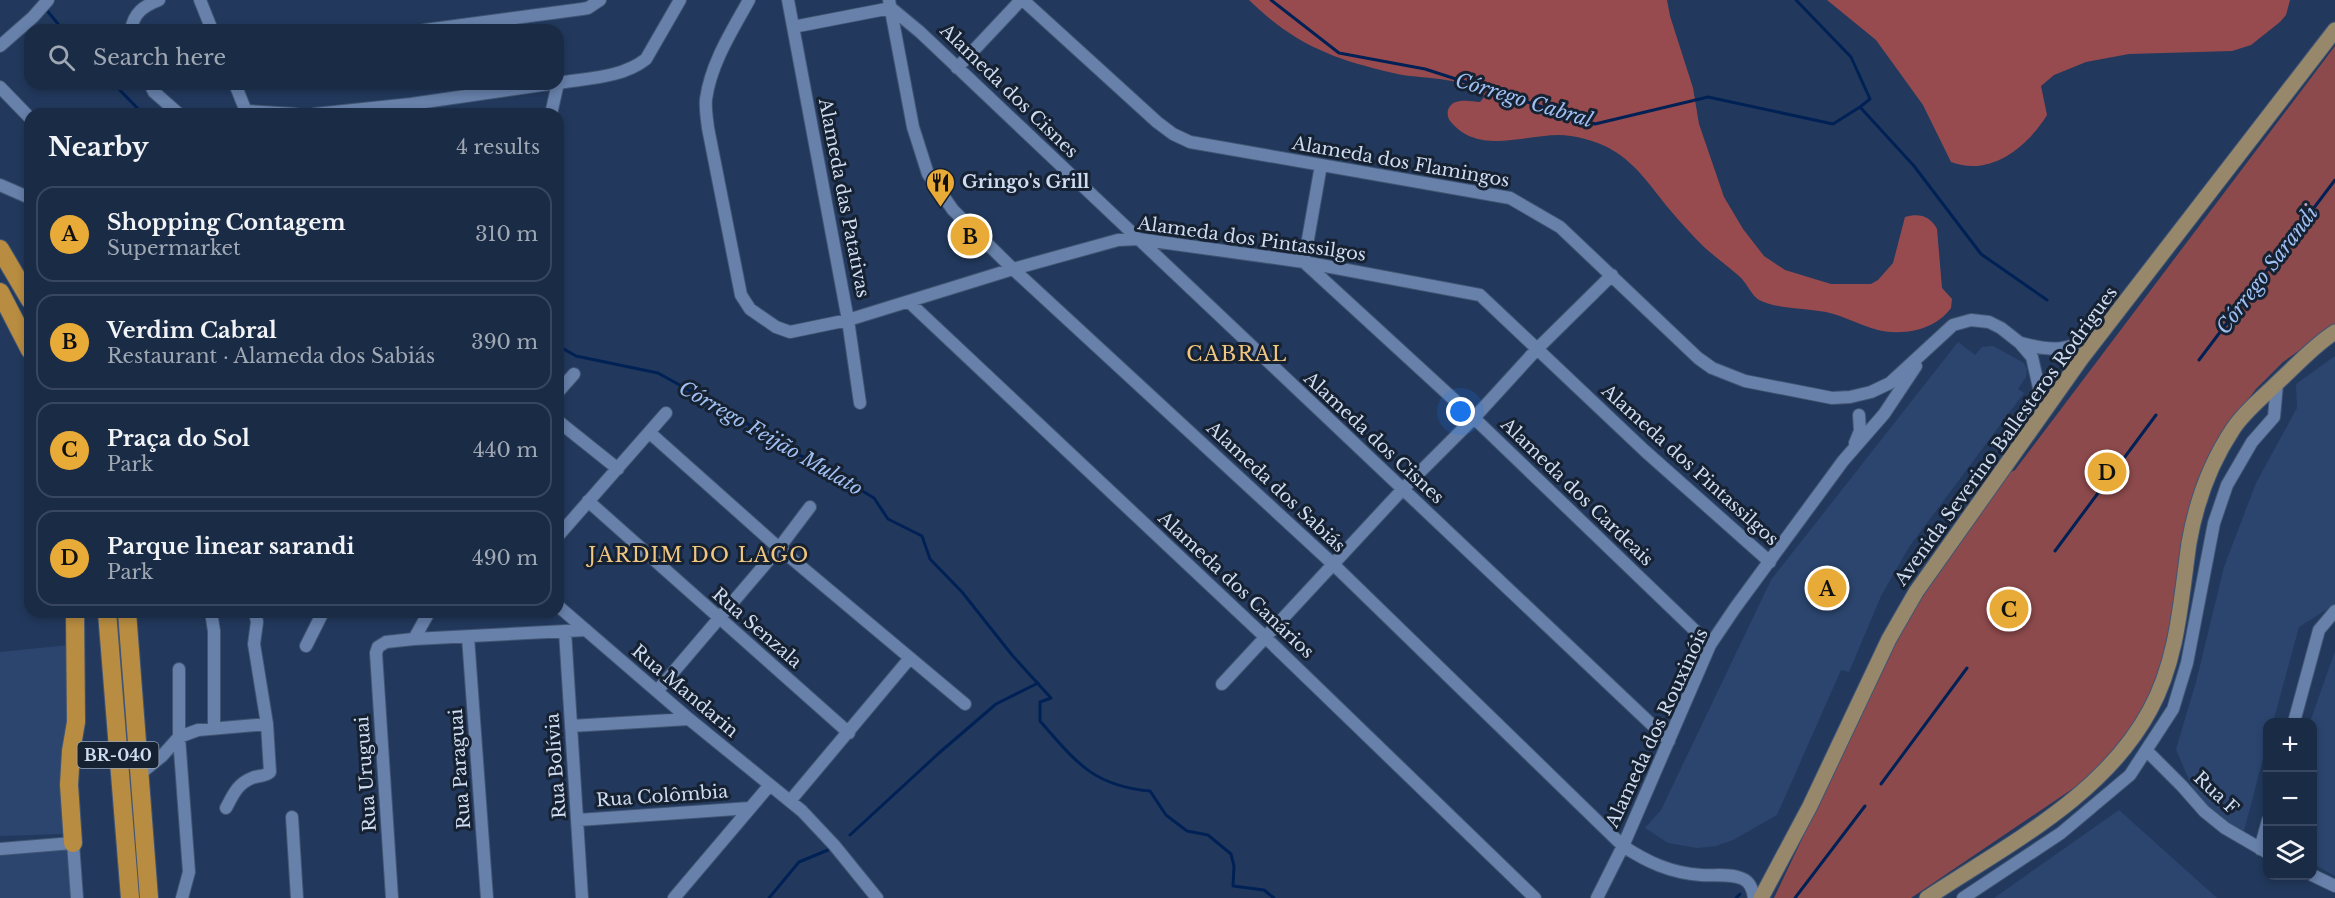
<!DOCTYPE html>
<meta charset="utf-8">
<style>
body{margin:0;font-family:"Libre Baskerville",serif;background:#273751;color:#f1f3f6}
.controls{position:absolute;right:18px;bottom:18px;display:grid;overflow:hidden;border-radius:12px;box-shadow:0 3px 9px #0003}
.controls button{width:54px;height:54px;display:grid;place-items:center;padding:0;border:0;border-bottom:2px solid #38475f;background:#1a2b46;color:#f1f3f6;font:30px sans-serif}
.you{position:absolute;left:1461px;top:412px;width:21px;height:21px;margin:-15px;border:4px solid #fff;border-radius:50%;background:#1a73e8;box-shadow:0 0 0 9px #1a73e833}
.badge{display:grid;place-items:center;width:39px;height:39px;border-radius:50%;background:#e8ab37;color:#111;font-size:20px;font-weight:700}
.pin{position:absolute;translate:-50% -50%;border:3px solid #fff;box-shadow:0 2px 6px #0006}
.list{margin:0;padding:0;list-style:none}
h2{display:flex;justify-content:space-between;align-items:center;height:78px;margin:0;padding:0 24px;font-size:26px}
h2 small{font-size:20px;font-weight:400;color:#9fa7b3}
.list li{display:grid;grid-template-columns:39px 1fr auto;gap:18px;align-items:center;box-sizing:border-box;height:96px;margin:0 12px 12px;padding:0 12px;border:2px solid #38475f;border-radius:18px}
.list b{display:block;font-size:22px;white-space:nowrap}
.list p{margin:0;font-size:20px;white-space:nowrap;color:#9fa7b3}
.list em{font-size:20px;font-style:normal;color:#9fa7b3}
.icon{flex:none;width:33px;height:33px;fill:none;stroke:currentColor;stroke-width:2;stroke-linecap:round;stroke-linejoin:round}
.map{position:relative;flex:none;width:2335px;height:898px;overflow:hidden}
.search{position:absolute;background:#1a2b46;box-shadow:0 3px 9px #0003;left:24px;top:24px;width:540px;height:66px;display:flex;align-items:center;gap:15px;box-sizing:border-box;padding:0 21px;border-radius:18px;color:#9fa7b3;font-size:22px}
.panel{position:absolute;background:#1a2b46;box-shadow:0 3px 9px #0003;left:24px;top:108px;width:540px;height:510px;border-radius:18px}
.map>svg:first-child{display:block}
.built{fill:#2b456e}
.green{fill:#8d4a4c}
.forest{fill:#984b4e}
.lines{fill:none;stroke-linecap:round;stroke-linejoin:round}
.stream{stroke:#002155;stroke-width:3}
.minor-casing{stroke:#415573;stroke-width:14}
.major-casing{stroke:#415573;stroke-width:17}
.highway-casing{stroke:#415573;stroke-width:20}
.minor{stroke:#6781aa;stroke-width:12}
.major{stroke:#98886b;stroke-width:15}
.highway{stroke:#b98d41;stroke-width:18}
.labels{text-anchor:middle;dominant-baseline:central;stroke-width:6;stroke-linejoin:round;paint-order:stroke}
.shield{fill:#162131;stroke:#97a4b8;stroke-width:1.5}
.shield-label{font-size:16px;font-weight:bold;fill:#cedcf2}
.street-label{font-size:18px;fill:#cedcf2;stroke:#162131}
.poi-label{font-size:18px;font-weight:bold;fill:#cedcf2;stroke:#162131;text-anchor:start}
.water-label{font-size:20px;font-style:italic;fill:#9fbff2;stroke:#162131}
.neighbourhood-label{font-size:20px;letter-spacing:1.5px;fill:#f1c681;stroke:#162131}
</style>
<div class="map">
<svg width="2335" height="898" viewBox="0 0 2335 898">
<rect width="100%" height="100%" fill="#22395d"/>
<path class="built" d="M1958,342L1975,355L1982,347L1993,346L2024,363L2027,369L2026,377L2018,389L2024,393L1909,547L1881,596L1849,672L1841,670L1777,815L1733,840L1716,846L1697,848L1668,843L1645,828L1661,810L1771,580Z
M2335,356V604L2299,627L2273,722H2268L2267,743L2243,835L2195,794L2176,749L2196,682L2224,567L2256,483L2297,408L2296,384Z
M69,645L64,834L0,836V652Z
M2335,651V876L2313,864L2312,722H2310Z
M2119,810L2217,898H1994Z
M70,848L73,898H0V853Z"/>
<path class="green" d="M2335,46V325L2283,362L2256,389L2227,427L2178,596L2158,679L2139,716L2117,748L2090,777L1911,898H1774L1896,641L1921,596L2007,474L2015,470Z"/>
<path class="forest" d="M1249,0H1667L1670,16L1693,88L1699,124L1724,197L1743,229L1764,256L1785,270L1831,284H1871L1878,280L1893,263L1905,217C1919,213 1930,216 1937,229L1942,288L1952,299L1951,308C1935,330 1904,336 1878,330C1860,325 1844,316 1826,312C1807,308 1776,309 1759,300C1751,295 1747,283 1739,276C1728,266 1715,257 1704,247C1693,236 1681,223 1670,210C1650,186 1636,162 1607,147C1593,140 1574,135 1559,135C1524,135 1478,155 1451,122C1448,119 1447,114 1448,110C1452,97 1470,101 1480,102L1485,96C1462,75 1422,80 1393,73C1332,59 1294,44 1249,0Z
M1827,0H2290L2286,15L2280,22L2251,45L2232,51L2129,54L2086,62L2054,75L2041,86L2047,115C2027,147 1991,177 1951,162L1923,105L1876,40Z"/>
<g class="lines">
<path class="stream" d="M1271,0L1339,53L1425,69L1595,124L1708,97L1833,124L1860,107
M1796,0L1851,57L1870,99L1860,107L1914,166L1981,254L2047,300
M45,8L63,30
M114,84L143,114
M558,341L562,348L576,356L658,373L741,419L783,449L809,459L874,498L888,519L922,536L930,559L962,592L1012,655L1051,698L1040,702V721C1076,762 1093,786 1150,791L1166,815L1187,831L1208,835L1231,854L1234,866L1233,886L1264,890L1274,898
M2199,360L2335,180
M2055,551L2156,415
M1881,784L1967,668
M850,835L939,753L996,704L1038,683
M769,898L799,862L828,850
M1736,898L1740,894
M1795,898L1865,806"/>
<defs>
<path id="minor" d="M200,0L212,30
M749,0C732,31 711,63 706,99C705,108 707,119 708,128L741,295L750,309L776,327L790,332L848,320L1013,269L1118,240L1138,239L1304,262L1480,295L1645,451L1770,562
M788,0L848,320L860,403
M889,0L913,127L928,174L953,210L1013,269L1334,565L1623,846C1647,862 1671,873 1701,875C1714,876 1731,873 1743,879C1750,882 1753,891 1754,898
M1023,0L1157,122L1173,134L1190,142L1510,198L1560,227L1698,358L1712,368L1745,381L1832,398L1850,397L1871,392L1890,383L1953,325L1971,320L1989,322L2001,328L2020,343L2032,357L2039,388L2033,425
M793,27L891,8L920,32L1669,741
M131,30C134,12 144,6 159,0
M425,30L582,9L588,8L600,0
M0,46L33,17L48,0
M957,68L1021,0
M558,83C588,78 622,78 646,59L680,0
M150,84L154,92L179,114
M235,84L247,114
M0,87L30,118
M246,111L295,114
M315,114L411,104L549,84
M551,114L558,83
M1321,165L1304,262L1474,418L1710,645
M0,185L30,198
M909,302L1264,636L1535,898
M2021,343C2053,352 2069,351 2098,333
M558,392L574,374
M558,421L618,469
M650,433L779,548L965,704
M1855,443L1860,431L1859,415
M588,501L849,733
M558,536L666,413
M558,606L689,719L802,811L834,845L877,898
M211,612L214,631V728
M565,631L582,898
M468,637L487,898
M414,639L429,612
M306,646L323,612
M179,669V737L189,872L182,898
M1222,684L1402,490L1474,418L1537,349L1612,275
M658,690L779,548L810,507
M2294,722L2319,630L2335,611
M571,726L689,719
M2147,751L2182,786L2204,811L2225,828L2268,853
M141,773L162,756L179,737L198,730L267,724
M790,801L910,658
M226,808C233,795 237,784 252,778C259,775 265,777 270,772L267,724L254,644L257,622L255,612
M292,817L297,898
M578,820L750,808
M0,849L73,843L77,898
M2260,849L2268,820
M2312,875L2335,886
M392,898L376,653L378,647L386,642L414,639L586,630
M674,898L769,786
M1597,898L1623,846L1710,645L1735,608L1843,461L1884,414L1916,366
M1963,898L2061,833L2130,775L2173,709L2187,663L2214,523L2227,485L2252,442L2274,417L2277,384"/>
<path id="major" d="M1761,898L1810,806L1889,639L1916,592L2081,359L2335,30
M1927,898C2007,845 2104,796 2150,710C2178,659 2181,598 2189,543C2196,503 2211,462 2233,429C2245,411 2262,398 2277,383C2296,366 2313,346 2335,332"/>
<path id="highway" d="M0,249L30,300
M0,292L30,350
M107,612L130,898
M127,612L149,898
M73,843L69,785L71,751L76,722L75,612"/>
</defs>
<use href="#minor" class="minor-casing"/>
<use href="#major" class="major-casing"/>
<use href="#highway" class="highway-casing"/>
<use href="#minor" class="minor"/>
<use href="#major" class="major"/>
<use href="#highway" class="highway"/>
</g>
<defs>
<symbol id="restaurant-pin" viewBox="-11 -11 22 30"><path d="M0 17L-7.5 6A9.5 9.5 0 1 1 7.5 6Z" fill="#e8ab37" stroke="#162131"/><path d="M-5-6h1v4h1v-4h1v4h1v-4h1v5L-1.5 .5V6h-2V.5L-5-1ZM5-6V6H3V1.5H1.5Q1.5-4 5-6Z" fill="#111"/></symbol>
</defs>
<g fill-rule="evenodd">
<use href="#restaurant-pin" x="924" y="166" width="33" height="45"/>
</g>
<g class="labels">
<rect class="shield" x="77.5" y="742" width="81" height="26" rx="4.5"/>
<g class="shield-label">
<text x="118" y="755">BR-040</text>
</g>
<g class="street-label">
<text transform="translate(1009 91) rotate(44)">Alameda dos Cisnes</text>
<text transform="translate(1401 162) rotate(10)">Alameda dos Flamingos</text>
<text transform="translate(844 198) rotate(79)">Alameda das Patativas</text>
<text transform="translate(1252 239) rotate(8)">Alameda dos Pintassilgos</text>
<text transform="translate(2006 436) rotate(-54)">Avenida Severino Ballesteros Rodrigues</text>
<text transform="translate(1374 438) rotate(43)">Alameda dos Cisnes</text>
<text transform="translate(1690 465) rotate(42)">Alameda dos Pintassilgos</text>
<text transform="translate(1276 487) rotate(43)">Alameda dos Sabiás</text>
<text transform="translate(1577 492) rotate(44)">Alameda dos Cardeais</text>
<text transform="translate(1236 585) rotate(43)">Alameda dos Canários</text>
<text transform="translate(757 628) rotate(41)">Rua Senzala</text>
<text transform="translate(685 691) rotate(40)">Rua Mandarin</text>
<text transform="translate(1657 728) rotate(-65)">Alameda dos Rouxinóis</text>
<text transform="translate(556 766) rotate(-94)">Rua Bolívia</text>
<text transform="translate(460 769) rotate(-94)">Rua Paraguai</text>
<text transform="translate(366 774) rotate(-94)">Rua Uruguai</text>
<text transform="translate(2216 793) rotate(43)">Rua F</text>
<text transform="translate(662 796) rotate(-4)">Rua Colômbia</text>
</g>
<g class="poi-label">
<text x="962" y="182">Gringo's Grill</text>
</g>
<g class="water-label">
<text transform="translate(1524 100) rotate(17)">Córrego Cabral</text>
<text transform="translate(2267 270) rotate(-53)">Córrego Sarandi</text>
<text transform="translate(771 438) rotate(30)">Córrego Feijão Mulato</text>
</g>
<g class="neighbourhood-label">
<text x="1237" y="354">CABRAL</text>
<text x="699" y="555">JARDIM DO LAGO</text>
</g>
</g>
</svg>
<div class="controls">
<button>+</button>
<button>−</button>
<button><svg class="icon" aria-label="layers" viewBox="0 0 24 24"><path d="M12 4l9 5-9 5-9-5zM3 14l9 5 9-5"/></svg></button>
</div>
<div class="you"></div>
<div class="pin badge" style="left:1827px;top:588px">A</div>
<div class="pin badge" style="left:970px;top:236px">B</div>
<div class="pin badge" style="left:2009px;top:609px">C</div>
<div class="pin badge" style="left:2107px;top:472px">D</div>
<div class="search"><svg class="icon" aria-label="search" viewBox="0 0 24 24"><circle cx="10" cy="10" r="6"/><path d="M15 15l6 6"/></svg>Search here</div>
<section class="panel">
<h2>Nearby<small>4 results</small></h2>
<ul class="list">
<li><span class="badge">A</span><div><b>Shopping Contagem</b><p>Supermarket</p></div><em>310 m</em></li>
<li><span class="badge">B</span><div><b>Verdim Cabral</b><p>Restaurant · Alameda dos Sabiás</p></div><em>390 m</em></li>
<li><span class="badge">C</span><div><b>Praça do Sol</b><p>Park</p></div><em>440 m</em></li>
<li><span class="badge">D</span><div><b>Parque linear sarandi</b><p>Park</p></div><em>490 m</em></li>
</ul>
</section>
</div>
